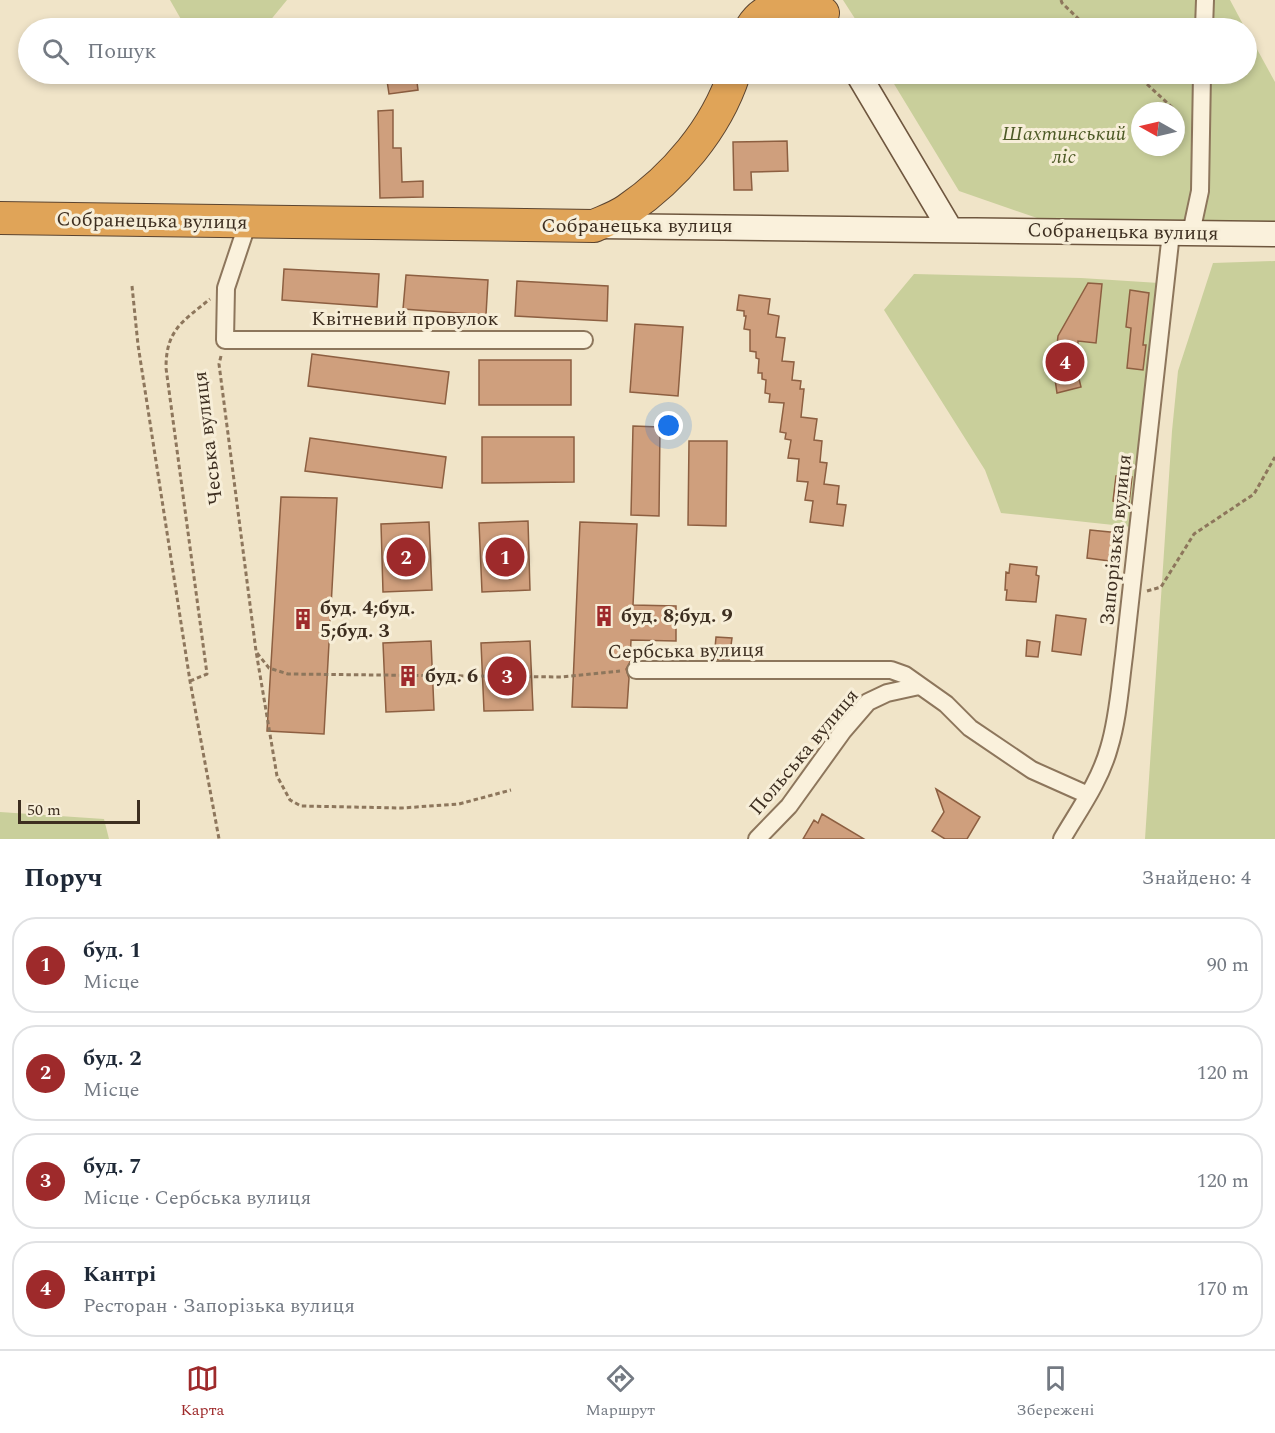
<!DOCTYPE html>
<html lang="uk">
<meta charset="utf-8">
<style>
body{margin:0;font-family:Spectral,serif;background:#f6f6f7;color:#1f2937}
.compass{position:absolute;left:1131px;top:102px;width:54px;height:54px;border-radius:50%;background:#fff;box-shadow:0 3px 9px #0003;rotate:278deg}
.scale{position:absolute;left:18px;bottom:15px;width:122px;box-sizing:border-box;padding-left:6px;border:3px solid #3d2e20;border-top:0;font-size:16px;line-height:21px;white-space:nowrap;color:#3d2e20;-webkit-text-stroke:4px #f7eed8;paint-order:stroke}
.you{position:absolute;left:669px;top:426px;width:21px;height:21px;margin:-15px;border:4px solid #fff;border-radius:50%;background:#1a73e8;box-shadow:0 0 0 9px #1a73e833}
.badge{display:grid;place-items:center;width:39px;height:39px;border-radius:50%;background:#9e2a2b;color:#fff;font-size:20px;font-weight:700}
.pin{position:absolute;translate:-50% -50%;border:3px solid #fff;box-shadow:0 2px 6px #0006}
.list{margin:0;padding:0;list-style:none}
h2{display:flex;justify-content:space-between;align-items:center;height:78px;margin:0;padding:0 24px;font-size:26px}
h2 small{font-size:20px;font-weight:400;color:#747a83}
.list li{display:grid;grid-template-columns:39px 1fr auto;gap:18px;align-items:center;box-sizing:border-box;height:96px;margin:0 12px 12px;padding:0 12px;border:2px solid #e0e1e3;border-radius:24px}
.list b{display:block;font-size:22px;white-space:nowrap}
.list p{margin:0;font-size:20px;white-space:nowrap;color:#747a83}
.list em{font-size:20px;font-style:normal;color:#747a83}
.icon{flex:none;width:33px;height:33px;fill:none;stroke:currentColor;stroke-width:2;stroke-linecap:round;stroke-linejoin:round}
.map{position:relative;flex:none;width:1275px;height:839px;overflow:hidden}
.search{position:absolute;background:#fff;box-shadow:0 3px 9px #0003;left:18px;right:18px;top:18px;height:66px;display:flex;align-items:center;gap:15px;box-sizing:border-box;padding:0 21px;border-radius:33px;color:#747a83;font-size:22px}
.sheet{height:510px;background:#fff}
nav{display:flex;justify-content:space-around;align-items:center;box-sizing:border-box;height:84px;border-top:2px solid #e0e1e3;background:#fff;font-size:16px;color:#747a83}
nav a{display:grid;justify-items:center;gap:3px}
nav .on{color:#9e2a2b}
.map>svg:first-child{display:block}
.green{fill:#c9cf9b;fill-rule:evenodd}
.building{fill:#cf9f7d;stroke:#8d5f41;stroke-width:1.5}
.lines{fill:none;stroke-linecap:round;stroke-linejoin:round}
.street-casing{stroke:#8d765c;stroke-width:20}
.secondary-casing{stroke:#6f573f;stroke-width:27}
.highway-casing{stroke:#5b4430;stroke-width:34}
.path{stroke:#8d765c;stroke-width:3;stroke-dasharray:4.5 3;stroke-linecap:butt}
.street{stroke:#faf1dc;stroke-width:16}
.secondary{stroke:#faf1dc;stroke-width:24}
.highway{stroke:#e0a458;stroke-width:32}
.labels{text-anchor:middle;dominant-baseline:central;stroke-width:6;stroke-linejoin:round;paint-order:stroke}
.park-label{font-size:20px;font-style:italic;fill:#4d5a26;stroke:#f7eed8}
.street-label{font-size:20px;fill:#3d2e20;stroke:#f7eed8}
.poi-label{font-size:20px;font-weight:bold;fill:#3d2e20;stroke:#f7eed8;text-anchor:start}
</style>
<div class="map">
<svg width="1275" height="839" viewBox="0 0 1275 839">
<rect width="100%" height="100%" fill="#f0e4c8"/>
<path class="green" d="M170,0H287L264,28H186Z
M843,0H1230L1245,28H861Z
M1247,31L1275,82V224L1040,219L959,191L888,74H1246ZM1140,111H1176V147H1140Z
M1275,261V839H1145L1172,431L1178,371L1213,263Z
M914,274L1081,278L1159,283L1132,527L1001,513L985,470L884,310Z
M0,812L104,819L109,839H0Z"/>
<path class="building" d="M386,74H416L418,90L389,94Z
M393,110V148H401L402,182L423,181V197L380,198L378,111Z
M787,141L788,171L751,172L752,190H734L733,142Z
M284,269L379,274L377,307L282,300Z
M406,275L488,280L486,315L403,309Z
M517,281L608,286L607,321L515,316Z
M1088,283L1102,284L1096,343L1078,341L1077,371L1081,387L1057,393L1054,372L1058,336Z
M1130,290L1149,293L1143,345H1146L1143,370L1127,368L1131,328L1126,327Z
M739,295L770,299L768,314L779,316L776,337L785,338L782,361L794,362L792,380L801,381L800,389H804L801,417L817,419L814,440L822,441L820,462L827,463L824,484L839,486L837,504L846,505L843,526L810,522L813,501L805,500L808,482L797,481L799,459L788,458L791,440L785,439L786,433L780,432L784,403L769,402L770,394L765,393L766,380L762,379V373H758L759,359L756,358V352L750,351V330L744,329L746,316H744V311L737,310Z
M635,324L683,327L678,396L630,392Z
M312,354L449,372L445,404L308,386Z
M479,360H571V405H479Z
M633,426L660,427L659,516L631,515Z
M482,437H574V482L482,483Z
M310,438L446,457L442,488L305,471Z
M689,441H727L726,526L688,525Z
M1116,476L1132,477L1129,503L1113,501Z
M281,497L337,498L324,734L267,731Z
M528,521L530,590L482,592L479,523Z
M429,522L432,590L383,592L381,524Z
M580,522L637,524L633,605L676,606V641L631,640L630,662L626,669L629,678L627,708L572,707Z
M1090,530L1120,533L1117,562L1087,558Z
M1010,564L1037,567L1036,575L1039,576L1036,602L1006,600L1007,590H1005L1006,572L1009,573Z
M1056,615L1086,619L1081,655L1052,651Z
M716,637L732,638L729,660L714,659Z
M1027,640L1040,642L1038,657L1026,656Z
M431,641L434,710L386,712L383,643Z
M530,641L533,710L484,711L481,643Z
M936,789L980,817L967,839H945L932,831L944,812Z
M822,814L864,839H803L814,820L818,823Z"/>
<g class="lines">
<defs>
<path id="street" d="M1204,28L1205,0
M248,222L226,288L225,340H584
M1191,233L1200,191L1202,74
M636,670H891L905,675L946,704L970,728L1032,770L1088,795
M757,839L789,806L843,731L868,702L887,693L919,686
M1062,839C1079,810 1100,781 1109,748C1118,719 1120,686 1124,656L1171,233"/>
<path id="secondary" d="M858,74L950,229
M599,226L1275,234"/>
<path id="highway" d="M751,28C768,0 795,6 823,13
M0,218L594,226C605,221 617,217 627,210C674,178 716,129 734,74"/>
</defs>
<use href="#street" class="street-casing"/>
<use href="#secondary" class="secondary-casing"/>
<use href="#highway" class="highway-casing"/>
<path class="path" d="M1061,0L1062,3L1088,28
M1136,74L1176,111
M132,286L138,345L190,681L219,839
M221,356L219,364L256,651L277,776L290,800L301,806L402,808L459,804L511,790
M1147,591L1161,587L1194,534L1254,494L1275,457
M257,653L269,668L288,674L562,677L620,671
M190,681L207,674L166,368C166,330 182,322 210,299"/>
<use href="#street" class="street"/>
<use href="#secondary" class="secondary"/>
<use href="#highway" class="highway"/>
</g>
<defs>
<symbol id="building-bare" viewBox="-9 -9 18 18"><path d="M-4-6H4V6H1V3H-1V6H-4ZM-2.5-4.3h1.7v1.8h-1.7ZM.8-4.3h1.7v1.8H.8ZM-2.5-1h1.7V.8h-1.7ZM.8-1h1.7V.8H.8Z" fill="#9e2a2b" stroke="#f7eed8" stroke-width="2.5" paint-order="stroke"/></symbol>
</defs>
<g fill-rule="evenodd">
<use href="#building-bare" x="589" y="601" width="30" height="30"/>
<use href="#building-bare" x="288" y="604" width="30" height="30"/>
<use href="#building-bare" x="393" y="661" width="30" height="30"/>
</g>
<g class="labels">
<g class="park-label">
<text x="1064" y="134">Шахтинський<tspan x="1064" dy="23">ліс</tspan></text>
</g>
<g class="street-label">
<text transform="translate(152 221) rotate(1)">Собранецька вулиця</text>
<text x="637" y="226">Собранецька вулиця</text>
<text transform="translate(1123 232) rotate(1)">Собранецька вулиця</text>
<text x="405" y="319">Квітневий провулок</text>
<text transform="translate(208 438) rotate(-97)">Чеська вулиця</text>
<text transform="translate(1116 540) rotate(-84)">Запорізька вулиця</text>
<text transform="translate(686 651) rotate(-1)">Сербська вулиця</text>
<text transform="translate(804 752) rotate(-50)">Польська вулиця</text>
</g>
<g class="poi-label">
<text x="320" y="608">буд. 4;буд.<tspan x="320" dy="23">5;буд. 3</tspan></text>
<text x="621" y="616">буд. 8;буд. 9</text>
<text x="425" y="676">буд. 6</text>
</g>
</g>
</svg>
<svg class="compass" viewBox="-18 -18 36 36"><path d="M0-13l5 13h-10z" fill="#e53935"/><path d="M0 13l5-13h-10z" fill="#747a83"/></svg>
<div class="scale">50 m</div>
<div class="you"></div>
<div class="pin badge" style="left:505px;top:557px">1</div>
<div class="pin badge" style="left:406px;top:557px">2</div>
<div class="pin badge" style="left:507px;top:676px">3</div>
<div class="pin badge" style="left:1065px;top:362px">4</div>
<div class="search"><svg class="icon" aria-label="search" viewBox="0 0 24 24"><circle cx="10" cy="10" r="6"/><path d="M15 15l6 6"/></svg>Пошук</div>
</div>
<section class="sheet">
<h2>Поруч<small>Знайдено: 4</small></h2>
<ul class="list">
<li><span class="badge">1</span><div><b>буд. 1</b><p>Місце</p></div><em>90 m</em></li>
<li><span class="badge">2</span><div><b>буд. 2</b><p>Місце</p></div><em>120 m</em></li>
<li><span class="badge">3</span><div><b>буд. 7</b><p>Місце · Сербська вулиця</p></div><em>120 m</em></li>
<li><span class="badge">4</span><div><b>Кантрі</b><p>Ресторан · Запорізька вулиця</p></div><em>170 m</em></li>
</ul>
</section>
<nav>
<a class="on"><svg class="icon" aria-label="map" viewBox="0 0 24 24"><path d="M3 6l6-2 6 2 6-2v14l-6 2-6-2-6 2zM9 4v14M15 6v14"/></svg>Карта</a>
<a><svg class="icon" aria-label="directions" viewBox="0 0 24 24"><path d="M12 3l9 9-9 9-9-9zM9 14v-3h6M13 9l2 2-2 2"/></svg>Маршрут</a>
<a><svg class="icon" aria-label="saved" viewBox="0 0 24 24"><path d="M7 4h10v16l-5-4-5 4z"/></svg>Збережені</a>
</nav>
